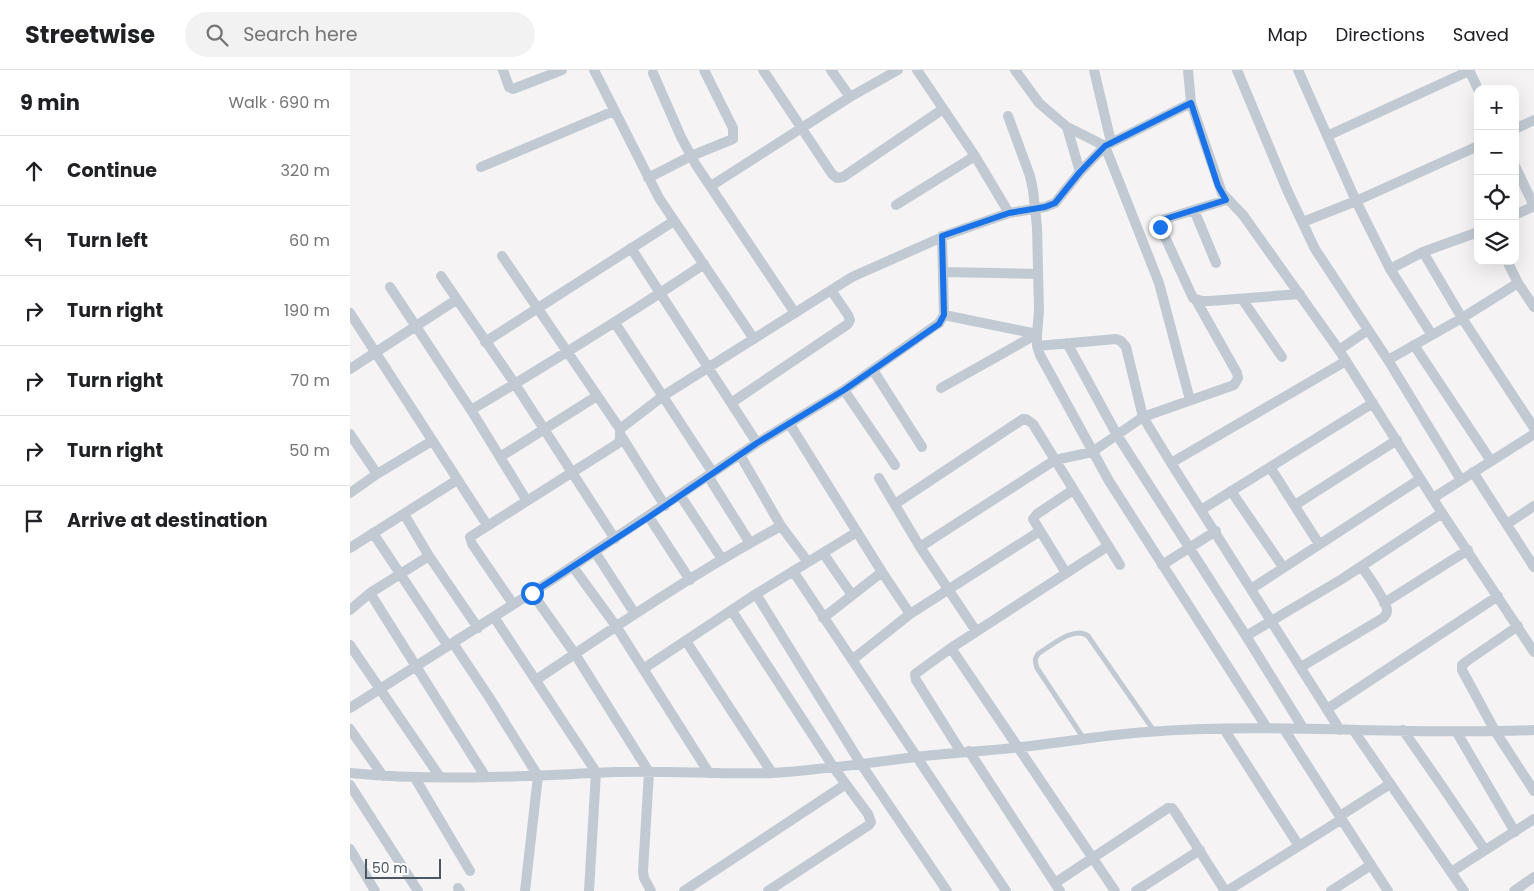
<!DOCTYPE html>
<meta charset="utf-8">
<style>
body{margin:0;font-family:Poppins,sans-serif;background:#f2f2f2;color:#202124}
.controls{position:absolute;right:15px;top:15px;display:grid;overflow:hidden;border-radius:10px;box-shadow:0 5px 20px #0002}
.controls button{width:45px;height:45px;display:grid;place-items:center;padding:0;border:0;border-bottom:1px solid #e0e0e0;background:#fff;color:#202124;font:25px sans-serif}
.scale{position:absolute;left:15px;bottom:12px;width:76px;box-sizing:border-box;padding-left:5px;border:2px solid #4a5661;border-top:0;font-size:14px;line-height:18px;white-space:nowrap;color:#4a5661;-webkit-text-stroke:4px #fff;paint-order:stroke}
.stop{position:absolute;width:15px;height:15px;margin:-11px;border:4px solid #1a73e8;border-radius:50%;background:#fff}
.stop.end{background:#1a73e8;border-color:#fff;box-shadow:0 1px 5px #0008}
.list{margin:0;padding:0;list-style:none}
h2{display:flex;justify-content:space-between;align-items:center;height:65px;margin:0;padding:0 20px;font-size:21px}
h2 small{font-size:16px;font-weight:400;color:#757577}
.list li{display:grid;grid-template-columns:32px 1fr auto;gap:15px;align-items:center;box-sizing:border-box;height:70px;padding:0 20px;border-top:1px solid #e0e0e0}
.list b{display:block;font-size:19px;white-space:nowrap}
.list em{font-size:16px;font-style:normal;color:#757577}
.icon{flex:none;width:28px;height:28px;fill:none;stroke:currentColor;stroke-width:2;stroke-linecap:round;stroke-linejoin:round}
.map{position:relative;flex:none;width:1184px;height:821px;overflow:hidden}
header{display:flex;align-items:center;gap:30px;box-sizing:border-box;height:70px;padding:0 25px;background:#fff;border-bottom:1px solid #e0e0e0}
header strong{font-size:24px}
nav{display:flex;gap:28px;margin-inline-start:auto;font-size:18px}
.search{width:350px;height:45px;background:#f2f2f2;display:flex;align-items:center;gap:12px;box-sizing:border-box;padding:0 18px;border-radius:28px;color:#757577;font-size:19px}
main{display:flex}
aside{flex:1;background:#fff}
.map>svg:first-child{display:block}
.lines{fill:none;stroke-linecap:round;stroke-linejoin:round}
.lane{stroke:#c1cad2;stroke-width:5}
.street{stroke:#c1cad2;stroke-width:10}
.route{stroke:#1a73e8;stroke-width:6}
</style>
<header>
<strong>Streetwise</strong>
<div class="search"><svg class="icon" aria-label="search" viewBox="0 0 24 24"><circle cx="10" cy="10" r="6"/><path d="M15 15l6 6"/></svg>Search here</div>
<nav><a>Map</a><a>Directions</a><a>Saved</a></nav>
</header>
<main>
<aside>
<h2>9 min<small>Walk · 690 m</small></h2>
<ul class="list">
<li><svg class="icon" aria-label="ahead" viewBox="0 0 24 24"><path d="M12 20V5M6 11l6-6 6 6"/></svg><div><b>Continue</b></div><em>320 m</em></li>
<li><svg class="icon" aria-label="left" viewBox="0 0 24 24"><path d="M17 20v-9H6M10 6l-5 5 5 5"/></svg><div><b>Turn left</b></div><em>60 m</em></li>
<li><svg class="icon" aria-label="right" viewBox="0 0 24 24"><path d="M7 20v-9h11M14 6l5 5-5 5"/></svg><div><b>Turn right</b></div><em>190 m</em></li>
<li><svg class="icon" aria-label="right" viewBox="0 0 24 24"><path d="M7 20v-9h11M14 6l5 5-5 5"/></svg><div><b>Turn right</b></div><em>70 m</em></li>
<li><svg class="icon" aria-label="right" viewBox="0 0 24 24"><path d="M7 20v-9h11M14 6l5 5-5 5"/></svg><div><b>Turn right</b></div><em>50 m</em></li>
<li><svg class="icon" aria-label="arrive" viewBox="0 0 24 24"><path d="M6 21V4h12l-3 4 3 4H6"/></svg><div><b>Arrive at destination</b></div></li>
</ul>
</aside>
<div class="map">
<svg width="1184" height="821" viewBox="0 0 1184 821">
<rect width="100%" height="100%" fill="#f5f3f3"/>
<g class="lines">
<path class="lane" d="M734,669L687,598C685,592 684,588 689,583C701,576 725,555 738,566L804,661"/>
<path class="street" d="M153,0L159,17L163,19L212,0
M244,0L309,128L404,269
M413,0L482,104L487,108L493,107L593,39
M481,0L500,27
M567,0L625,86L659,143
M665,0L689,33L717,57L730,102
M744,0L761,72
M838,0L841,33L872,123L893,145L989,280L1092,443L1184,582
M887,0L938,122L965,179L1038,290L1111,410
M948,0L1006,131L1040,199L1082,265
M1119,0L1128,19
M303,3L331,67L346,95L445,243
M717,57L755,76L809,213L840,330
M1165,59L1184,50
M977,66L1119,1
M1165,96L1184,136
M131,97L264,41
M298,108L341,86L383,69V58L354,0
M361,116L500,27L548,0
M876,130L815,149L809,154L843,228L852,231H860L950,224
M546,135L625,86
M844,140L866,193
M1165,145L1184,136
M953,152L1006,131L1128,76
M281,178L407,373
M1073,182L1112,248L1184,358
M152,186L270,359L313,326L502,207L599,164L659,143L695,137L705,133L730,102L755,76L841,33
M1157,191L1168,213L1184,237
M1040,199L1073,182L1128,162
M594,202L688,204
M91,206L165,314L265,469
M40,217L121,340L177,431
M892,229L932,287
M0,243L137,455
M594,245L687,264V276L690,285L759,411L917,658
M265,253L363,403
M135,272L324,151
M717,273L767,365L896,566L953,658
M1064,275L1141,391
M687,276L766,269L771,271L776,277L793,347L821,393L990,660
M989,280L1018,260
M1038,290L1112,248L1168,213
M0,299L106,230
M523,300L572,377
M591,318L687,264L689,241L687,157L683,120L680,106L658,46
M494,320L545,395
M381,333L498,254L500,250L498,245L481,220
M121,340C200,293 278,245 354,194
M439,353L532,502L560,544
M0,364L27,404
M270,364L315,436
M390,385L431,456L458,492
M150,387L247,326
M821,393L996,291
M920,397L969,474
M1123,402L1184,497
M358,406L400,473
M529,408L570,477L626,561
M881,421L933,497
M0,423L27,404L82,371
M330,425L372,489
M1083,428L1184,364
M545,434L673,349H676L683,354L770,495
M945,435L1047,370
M851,440L1023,333
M54,444L79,486L128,558
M299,447L340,510
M1157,454L1184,436
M23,463L98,576
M570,477L705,390L742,382L793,347L884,315L888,308L887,303L846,230
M0,478L107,410
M245,482L285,544
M473,483L502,525
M812,495L866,461
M223,497L266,556L359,703
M443,501L656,821
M716,503L683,449L687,444L723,420
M901,519L1070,409
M20,523L79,486
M182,523L225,584L299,702L293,801L294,808L301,821
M406,524L511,694L597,821
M1034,533L1118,480
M163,534L122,474L120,467L267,374L270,370V359
M0,540L20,523L135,706
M382,541L484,698L518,744L521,752L519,755L418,821
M144,547L246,702L239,821
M473,548L532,502
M1168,556L1117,591L1112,595V600L1145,661L1184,721
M896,566L992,509L1092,443
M336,571L422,703
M103,573L139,627L188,706L175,821
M0,575L90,707
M601,578L765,821
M502,590L560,544L690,461
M951,597L1033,548C1035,546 1037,544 1037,541C1038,534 1017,504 1012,497
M293,599L406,524L507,462
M186,610C266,556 346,502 431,456
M0,638L205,508L407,373L494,320L589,253L594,245L592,166
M977,639L1148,526
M0,659L33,706
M874,659L949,776
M934,659L1021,795
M1053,660L1094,719L1135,780
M1004,661L1114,821
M1106,661L1165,762
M619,681L710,821
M611,682L566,610L565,604L601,578L758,476
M0,703C81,711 163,707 244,703C304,699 364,705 423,703C471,700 518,693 565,687C601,683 637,681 672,677C714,672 755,665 797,662C926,652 1055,666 1184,660
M65,708L120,801
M0,715L68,821
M990,746L1040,714
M0,779L25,821
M1101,802L1184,749
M705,813L818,738H822L825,742L875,821
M108,818L110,821
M334,821L496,714
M786,821L850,780
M877,821L992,749
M981,821L1021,795L1038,821
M1164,821L1184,807"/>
</g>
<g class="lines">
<path class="route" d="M182,523L299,447L407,373L494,320L589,254L594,245L592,166L659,143L695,137L705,133L730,102L755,76L841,33L868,116L876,130L815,149L811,151L810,157"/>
</g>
</svg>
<div class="controls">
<button>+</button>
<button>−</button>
<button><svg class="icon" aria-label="locate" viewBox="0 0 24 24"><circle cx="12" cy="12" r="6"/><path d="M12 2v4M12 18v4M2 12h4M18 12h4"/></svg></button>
<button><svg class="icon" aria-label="layers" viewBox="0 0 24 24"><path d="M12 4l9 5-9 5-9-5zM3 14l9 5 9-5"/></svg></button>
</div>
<div class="scale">50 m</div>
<div class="stop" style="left:182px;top:523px"></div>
<div class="stop end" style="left:810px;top:157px"></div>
</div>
</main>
